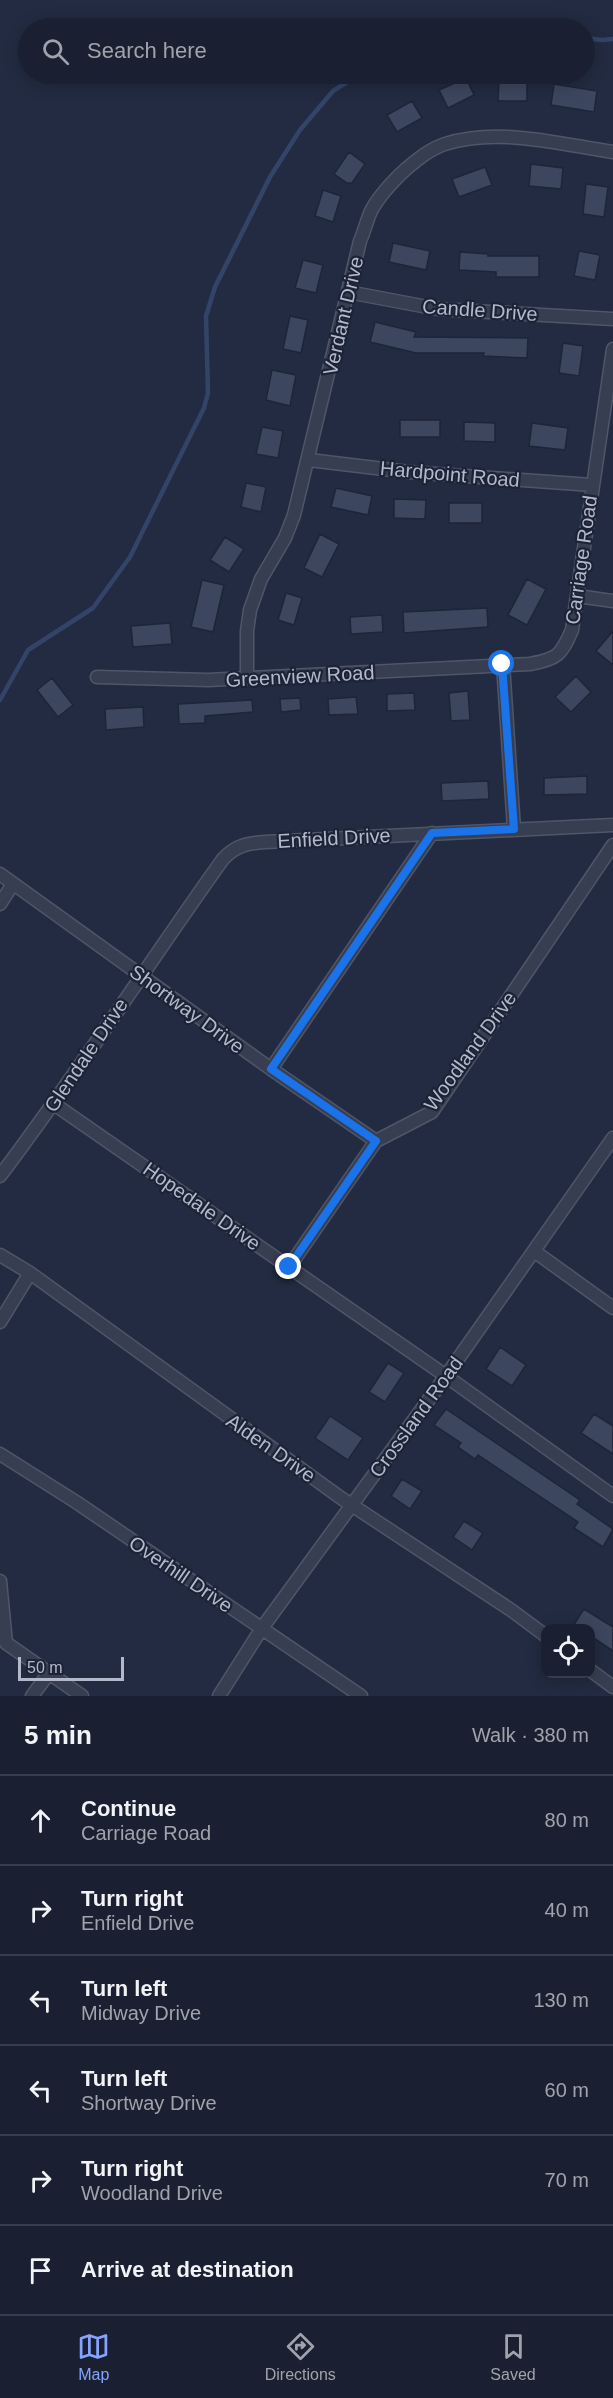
<!DOCTYPE html>
<meta charset="utf-8">
<style>
body{margin:0;font-family:Helvetica,sans-serif;background:#232839;color:#f1f3f6}
.controls{position:absolute;right:18px;bottom:18px;display:grid;overflow:hidden;border-radius:12px;box-shadow:0 3px 15px #0003}
.controls button{width:54px;height:54px;display:grid;place-items:center;padding:0;border:0;border-bottom:2px solid #383e4d;background:#1a2031;color:#f1f3f6;font:30px sans-serif}
.scale{position:absolute;left:18px;bottom:15px;width:106px;box-sizing:border-box;padding-left:6px;border:3px solid #b3b9cb;border-top:0;font-size:16px;line-height:21px;white-space:nowrap;color:#b3b9cb;-webkit-text-stroke:4px #1c2336;paint-order:stroke}
.stop{position:absolute;width:18px;height:18px;margin:-14px;border:4px solid #1a73e8;border-radius:50%;background:#fff}
.stop.end{background:#1a73e8;border-color:#fff;box-shadow:0 2px 6px #0008}
.list{margin:0;padding:0;list-style:none}
h2{display:flex;justify-content:space-between;align-items:center;height:78px;margin:0;padding:0 24px;font-size:26px}
h2 small{font-size:20px;font-weight:400;color:#9fa3ab}
.list li{display:grid;grid-template-columns:39px 1fr auto;gap:18px;align-items:center;box-sizing:border-box;height:90px;padding:0 24px;border-top:2px solid #383e4d}
.list b{display:block;font-size:22px;white-space:nowrap}
.list p{margin:0;font-size:20px;white-space:nowrap;color:#9fa3ab}
.list em{font-size:20px;font-style:normal;color:#9fa3ab}
.icon{flex:none;width:33px;height:33px;fill:none;stroke:currentColor;stroke-width:2;stroke-linecap:round;stroke-linejoin:round}
.map{position:relative;flex:none;width:613px;height:1696px;overflow:hidden}
.search{position:absolute;background:#1a2031;box-shadow:0 3px 15px #0003;left:18px;right:18px;top:18px;height:66px;display:flex;align-items:center;gap:15px;box-sizing:border-box;padding:0 21px;border-radius:33px;color:#9fa3ab;font-size:22px}
.sheet{height:618px;background:#1a2031}
nav{display:flex;justify-content:space-around;align-items:center;box-sizing:border-box;height:84px;border-top:2px solid #383e4d;background:#1a2031;font-size:16px;color:#9fa3ab}
nav a{display:grid;justify-items:center;gap:3px}
nav .on{color:#84a4ff}
.map>svg:first-child{display:block}
.lines{fill:none;stroke-linecap:round;stroke-linejoin:round}
.stream{stroke:#344469;stroke-width:4.5}
.building{fill:#3c465e;stroke:#1e2538;stroke-width:1.5}
.minor-casing{stroke:#4f5668;stroke-width:15}
.minor{stroke:#373e51;stroke-width:12}
.route{stroke:#1a73e8;stroke-width:8}
.labels{text-anchor:middle;dominant-baseline:central;stroke-width:4.5;stroke-linejoin:round;paint-order:stroke}
.street-label{font-size:20px;fill:#b3b9cb;stroke:#1c2336}
</style>
<div class="map">
<svg width="613" height="1696" viewBox="0 0 613 1696">
<rect width="100%" height="100%" fill="#222b41"/>
<g class="lines">
<path class="stream" d="M584,38L602,40L613,39
M0,700L28,650L93,608L130,557L204,408L208,393L206,316L215,287L270,177L300,130L333,91L360,74"/>
</g>
<path class="building" d="M466,78L474,95L448,108L439,90Z
M499,82L527,83V101H498Z
M554,84L597,91L594,112L551,105Z
M412,101L422,118L397,132L387,115Z
M349,152L365,164L352,183H347L334,174Z
M531,164L563,168L561,189L529,186Z
M485,167L492,185L459,197L452,179Z
M586,184L608,187L604,217L583,214Z
M323,190L341,196L333,222L315,216Z
M393,243L430,251L426,270L389,262Z
M579,251L600,255L595,280L574,276Z
M460,252L488,254V256H539V277H496V272L459,270Z
M303,260L323,265L316,293L295,288Z
M290,316L308,320L301,353L283,349Z
M375,322L416,332L414,337L528,338L527,358L483,356L484,353H416L370,342Z
M563,343L583,346L579,376L559,373Z
M272,370L296,375L290,406L266,400Z
M400,420H440V437H400Z
M464,422L495,423V442L464,441Z
M532,423L568,428L565,450L529,446Z
M262,427L283,431L278,458L256,454Z
M246,483L266,487L261,512L241,507Z
M336,488L372,496L368,515L331,507Z
M394,499L426,500L425,519L394,518Z
M449,503H482V523H449Z
M320,534L339,544L322,577L304,568Z
M225,537L244,549L229,572L210,560Z
M527,579L546,589L527,625L508,615Z
M202,580L224,585L213,632L191,627Z
M286,593L302,598L294,625L278,620Z
M487,608L488,627L404,633L403,612Z
M382,615L383,632L351,634L350,617Z
M170,623L172,644L133,647L131,626Z
M613,631V665L596,651Z
M576,676L591,692L571,712L555,697Z
M52,678L73,705L58,717L37,690Z
M468,691L470,720L451,721L449,693Z
M414,693L415,710L387,711V694Z
M356,697L358,714L329,715L328,699Z
M300,698L301,710L281,712L280,699Z
M252,700L253,712L205,716V723L179,724L178,704Z
M143,707L144,727L106,730L105,709Z
M587,776V794L544,795V778Z
M488,781L489,799L442,801L441,783Z
M500,1347L526,1365L512,1386L486,1369Z
M388,1363L404,1373L385,1402L369,1392Z
M446,1409L580,1500L577,1504L613,1529L603,1547L574,1528L578,1522L478,1455L475,1459L458,1447L461,1443L434,1425Z
M594,1414L613,1426V1454L581,1433Z
M330,1416L363,1438L348,1460L315,1438Z
M402,1479L422,1491L410,1509L391,1496Z
M464,1521L483,1533L472,1550L453,1537Z
M584,1609L613,1627V1651L591,1636V1629H571Z"/>
<g class="lines">
<defs>
<path id="minor" d="M348,292L438,309L613,319
M309,460L409,472L592,485
M577,596L613,601
M503,664L514,829
M97,677L208,680L530,664C558,659 561,655 572,630L613,349
M247,678V631L250,610L261,579L285,538L294,515L360,241C364,232 367,220 371,211C379,196 393,181 406,169C418,159 430,149 445,144C498,127 559,144 613,152
M0,874L271,1069L376,1141
M0,904L13,884
M271,1069L432,833
M54,1104L446,1376L613,1496
M0,1176C78,1073 148,964 223,859C235,846 247,843 265,842L613,825
M534,1251L613,1308
M0,1255L30,1273L341,1498L511,1610L546,1636
M289,1267L376,1141L432,1112L613,845
M0,1322L30,1273
M0,1454L76,1502L361,1696
M0,1581L6,1643L82,1696
M590,1670L613,1687
M32,1696L49,1673
M219,1696L262,1628L446,1376L613,1138"/>
</defs>
<use href="#minor" class="minor-casing"/>
<use href="#minor" class="minor"/>
</g>
<g class="lines">
<path class="route" d="M289,1267L376,1141L271,1069L432,833L514,829L502,664"/>
</g>
<g class="labels">
<g class="street-label">
<text transform="translate(480 310) rotate(4)">Candle Drive</text>
<text transform="translate(343 316) rotate(-77)">Verdant Drive</text>
<text transform="translate(450 474) rotate(5)">Hardpoint Road</text>
<text transform="translate(581 560) rotate(-82)">Carriage Road</text>
<text transform="translate(300 676) rotate(-3)">Greenview Road</text>
<text transform="translate(334 838) rotate(-3)">Enfield Drive</text>
<text transform="translate(187 1009) rotate(36)">Shortway Drive</text>
<text transform="translate(470 1051) rotate(-54)">Woodland Drive</text>
<text transform="translate(86 1055) rotate(-56)">Glendale Drive</text>
<text transform="translate(202 1206) rotate(35)">Hopedale Drive</text>
<text transform="translate(416 1417) rotate(-54)">Crossland Road</text>
<text transform="translate(271 1448) rotate(35)">Alden Drive</text>
<text transform="translate(181 1574) rotate(34)">Overhill Drive</text>
</g>
</g>
</svg>
<div class="controls">
<button><svg class="icon" aria-label="locate" viewBox="0 0 24 24"><circle cx="12" cy="12" r="6"/><path d="M12 2v4M12 18v4M2 12h4M18 12h4"/></svg></button>
</div>
<div class="scale">50 m</div>
<div class="stop" style="left:502px;top:664px"></div>
<div class="stop end" style="left:289px;top:1267px"></div>
<div class="search"><svg class="icon" aria-label="search" viewBox="0 0 24 24"><circle cx="10" cy="10" r="6"/><path d="M15 15l6 6"/></svg>Search here</div>
</div>
<section class="sheet">
<h2>5 min<small>Walk · 380 m</small></h2>
<ul class="list">
<li><svg class="icon" aria-label="ahead" viewBox="0 0 24 24"><path d="M12 20V5M6 11l6-6 6 6"/></svg><div><b>Continue</b><p>Carriage Road</p></div><em>80 m</em></li>
<li><svg class="icon" aria-label="right" viewBox="0 0 24 24"><path d="M7 20v-9h11M14 6l5 5-5 5"/></svg><div><b>Turn right</b><p>Enfield Drive</p></div><em>40 m</em></li>
<li><svg class="icon" aria-label="left" viewBox="0 0 24 24"><path d="M17 20v-9H6M10 6l-5 5 5 5"/></svg><div><b>Turn left</b><p>Midway Drive</p></div><em>130 m</em></li>
<li><svg class="icon" aria-label="left" viewBox="0 0 24 24"><path d="M17 20v-9H6M10 6l-5 5 5 5"/></svg><div><b>Turn left</b><p>Shortway Drive</p></div><em>60 m</em></li>
<li><svg class="icon" aria-label="right" viewBox="0 0 24 24"><path d="M7 20v-9h11M14 6l5 5-5 5"/></svg><div><b>Turn right</b><p>Woodland Drive</p></div><em>70 m</em></li>
<li><svg class="icon" aria-label="arrive" viewBox="0 0 24 24"><path d="M6 21V4h12l-3 4 3 4H6"/></svg><div><b>Arrive at destination</b></div></li>
</ul>
</section>
<nav>
<a class="on"><svg class="icon" aria-label="map" viewBox="0 0 24 24"><path d="M3 6l6-2 6 2 6-2v14l-6 2-6-2-6 2zM9 4v14M15 6v14"/></svg>Map</a>
<a><svg class="icon" aria-label="directions" viewBox="0 0 24 24"><path d="M12 3l9 9-9 9-9-9zM9 14v-3h6M13 9l2 2-2 2"/></svg>Directions</a>
<a><svg class="icon" aria-label="saved" viewBox="0 0 24 24"><path d="M7 4h10v16l-5-4-5 4z"/></svg>Saved</a>
</nav>
